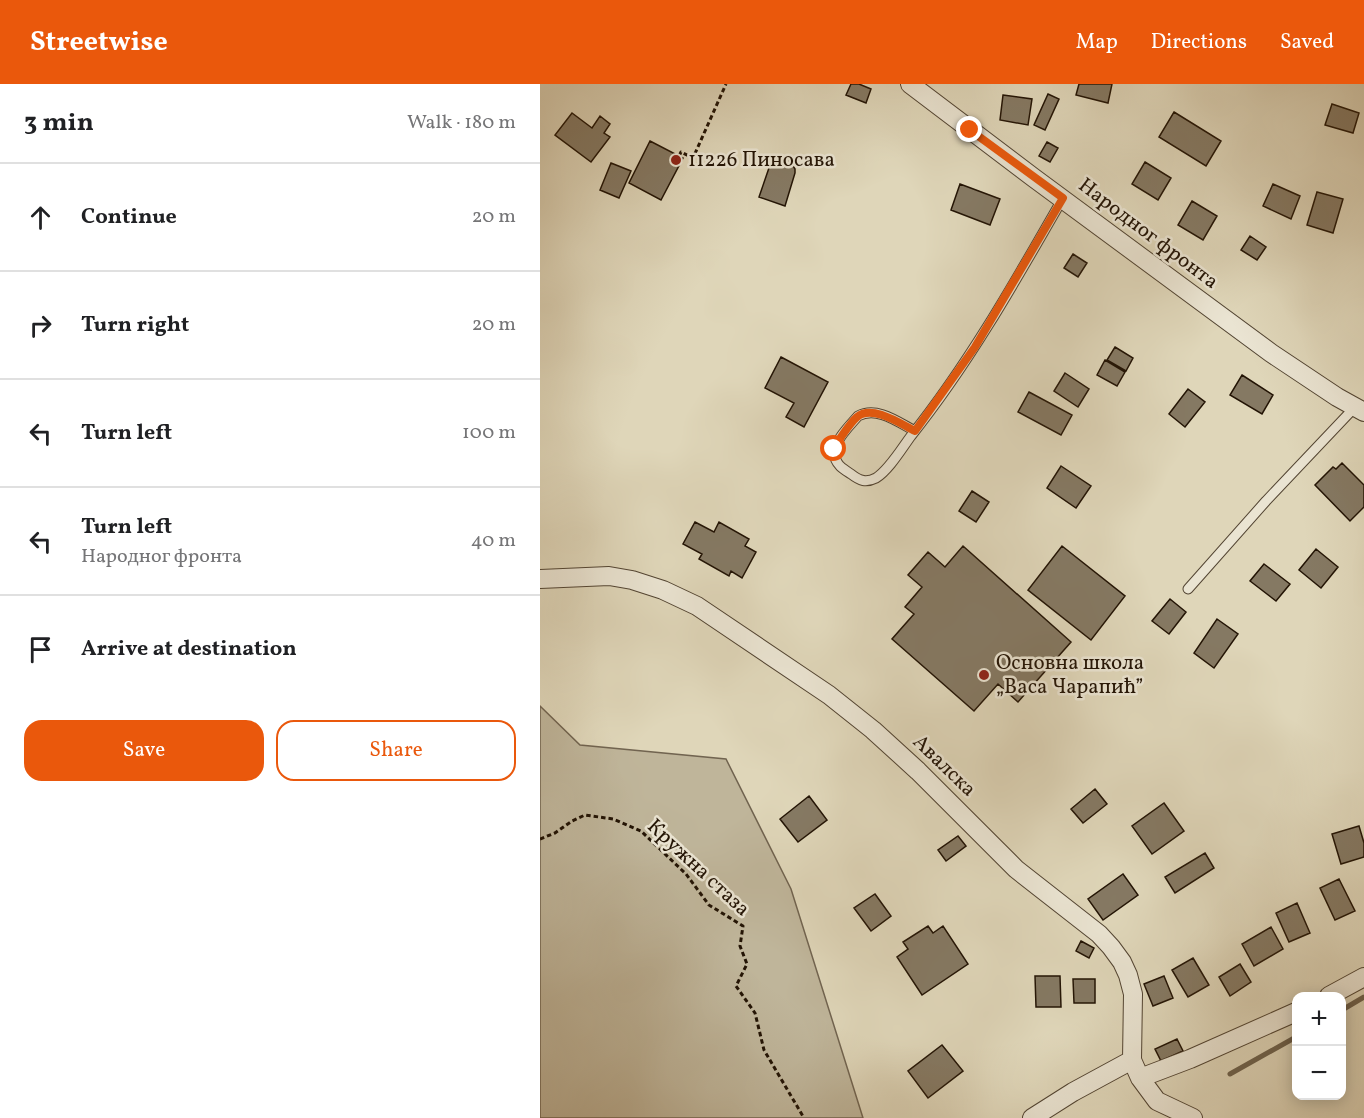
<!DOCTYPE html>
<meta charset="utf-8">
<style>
body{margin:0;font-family:Vollkorn,serif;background:#f6f6f6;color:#202124}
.controls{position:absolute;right:18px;bottom:18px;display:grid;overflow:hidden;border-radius:12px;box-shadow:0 3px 15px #0003}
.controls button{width:54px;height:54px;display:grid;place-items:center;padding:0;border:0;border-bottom:2px solid #e0e0e0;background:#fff;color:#202124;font:30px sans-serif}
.stop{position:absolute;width:18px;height:18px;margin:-14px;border:4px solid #ea580c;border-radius:50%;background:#fff}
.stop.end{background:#ea580c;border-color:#fff;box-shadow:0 2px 6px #0008}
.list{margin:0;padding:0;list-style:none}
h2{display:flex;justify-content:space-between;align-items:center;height:78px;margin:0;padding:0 24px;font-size:26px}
h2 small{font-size:20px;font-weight:400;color:#757577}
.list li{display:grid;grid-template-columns:39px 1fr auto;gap:18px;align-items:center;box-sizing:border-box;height:108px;padding:0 24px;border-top:2px solid #e0e0e0}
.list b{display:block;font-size:22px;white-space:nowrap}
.list p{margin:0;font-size:20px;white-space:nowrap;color:#757577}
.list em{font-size:20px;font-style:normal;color:#757577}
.actions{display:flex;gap:12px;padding:18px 24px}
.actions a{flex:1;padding:14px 0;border:2px solid #ea580c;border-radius:18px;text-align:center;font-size:21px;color:#ea580c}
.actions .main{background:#ea580c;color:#fff}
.icon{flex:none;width:33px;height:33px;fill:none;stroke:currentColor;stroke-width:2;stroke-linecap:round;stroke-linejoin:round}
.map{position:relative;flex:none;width:824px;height:1034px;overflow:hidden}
header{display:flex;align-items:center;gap:36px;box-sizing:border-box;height:84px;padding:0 30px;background:#ea580c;color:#fff}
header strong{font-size:28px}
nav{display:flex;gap:33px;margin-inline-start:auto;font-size:21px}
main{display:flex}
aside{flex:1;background:#fff}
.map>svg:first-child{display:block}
.green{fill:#bfb59a;stroke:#716450;stroke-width:1.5}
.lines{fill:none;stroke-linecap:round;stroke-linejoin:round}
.stream{stroke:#6d614c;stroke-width:5}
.building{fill:#857963;stroke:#231405;stroke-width:1.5}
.lane-casing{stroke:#524432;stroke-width:11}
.street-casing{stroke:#524432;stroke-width:20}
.path{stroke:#231405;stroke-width:3;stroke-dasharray:4.5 3;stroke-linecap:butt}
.lane{stroke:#eae4d2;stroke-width:9}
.street{stroke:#eae4d2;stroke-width:18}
.route{stroke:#ea580c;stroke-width:8}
.poi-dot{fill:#8f2418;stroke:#eae4d2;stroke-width:2}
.labels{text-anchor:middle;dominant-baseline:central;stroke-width:5;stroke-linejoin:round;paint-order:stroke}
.poi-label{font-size:21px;fill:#231405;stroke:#eae4d2;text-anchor:start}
.street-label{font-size:21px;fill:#231405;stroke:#eae4d2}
</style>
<header>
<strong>Streetwise</strong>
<nav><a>Map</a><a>Directions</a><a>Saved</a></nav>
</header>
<main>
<aside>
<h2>3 min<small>Walk · 180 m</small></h2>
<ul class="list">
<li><svg class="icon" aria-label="ahead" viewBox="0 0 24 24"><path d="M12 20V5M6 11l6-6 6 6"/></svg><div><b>Continue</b></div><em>20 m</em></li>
<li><svg class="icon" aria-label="right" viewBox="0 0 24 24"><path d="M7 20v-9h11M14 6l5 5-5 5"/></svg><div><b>Turn right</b></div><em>20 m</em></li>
<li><svg class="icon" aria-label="left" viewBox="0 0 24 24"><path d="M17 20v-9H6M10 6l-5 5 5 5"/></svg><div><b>Turn left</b></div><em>100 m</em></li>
<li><svg class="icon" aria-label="left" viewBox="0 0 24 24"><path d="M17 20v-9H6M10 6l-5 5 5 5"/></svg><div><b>Turn left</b><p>Народног фронта</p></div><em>40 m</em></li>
<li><svg class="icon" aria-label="arrive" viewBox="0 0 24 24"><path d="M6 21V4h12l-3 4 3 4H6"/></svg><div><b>Arrive at destination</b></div></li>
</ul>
<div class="actions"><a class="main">Save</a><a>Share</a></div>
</aside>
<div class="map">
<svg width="824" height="1034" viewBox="0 0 824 1034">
<rect width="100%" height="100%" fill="#dfd6b9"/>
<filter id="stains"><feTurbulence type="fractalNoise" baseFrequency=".00333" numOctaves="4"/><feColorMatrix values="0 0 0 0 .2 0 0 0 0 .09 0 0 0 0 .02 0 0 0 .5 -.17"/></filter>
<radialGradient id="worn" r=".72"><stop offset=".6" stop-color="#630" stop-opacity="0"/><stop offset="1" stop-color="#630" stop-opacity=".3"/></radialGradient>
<path class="green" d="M0,622L40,661L186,675L251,805L323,1034H0Z"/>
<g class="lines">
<path class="stream" d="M802,926L824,913
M690,990L756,953"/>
</g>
<path class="building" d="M311,0H319L331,5L326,19L306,11Z
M539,0H572L568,19L536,11Z
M508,10L519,15L505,46L494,41Z
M463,11L492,15L488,41L460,36Z
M792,20L819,29L813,49L785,41Z
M634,28L681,57L666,82L619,53Z
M32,29L52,44L60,32L70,40L64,49L70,53L51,78L15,51Z
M110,57L143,74L121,116L89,99Z
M507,58L518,64L510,78L499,72Z
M237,75H242L250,77L255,85V89L245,122L219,113L230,81Z
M605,78L631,94L618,116L592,100Z
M71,79L91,87L79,114L60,106Z
M420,100L460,115L450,141L411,126Z
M733,100L760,112L751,135L723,122Z
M777,108L803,115L793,149L767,141Z
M652,117L677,132L663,156L638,141Z
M710,152L726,163L717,176L701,166Z
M533,170L547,179L538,193L524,184Z
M575,263L593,274L586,287L567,276Z
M241,273L288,298L264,343L246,333L254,319L225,304Z
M565,276L585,288L577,302L557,291Z
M525,289L549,305L538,323L514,307Z
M702,291L733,311L722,330L690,311Z
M648,305L665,318L645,343L629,330Z
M489,308L532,331L521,351L478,328Z
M802,379L824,401V423L810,437L775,401L793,383L796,385Z
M521,382L551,402L536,424L507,404Z
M432,407L449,418L436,438L419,427Z
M155,438L174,448L179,438L209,455L205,462L216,468L202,494L191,487L189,492L159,475L162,470L143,460Z
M423,462L531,558L478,618L458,600L434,627L352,555L374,530L365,523L382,503L368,491L388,468L405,483Z
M522,462L585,512L551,556L488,506Z
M776,465L798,483L781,504L759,486Z
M724,480L750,500L736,517L710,497Z
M630,515L646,528L629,550L612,537Z
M677,535L698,550L674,584L654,569Z
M555,705L567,720L543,739L531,725Z
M269,712L287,736L258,758L240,735Z
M624,719L644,747L612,770L592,742Z
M819,742L824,759V773L801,780L792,750Z
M418,752L426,762L406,777L398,766Z
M665,769L674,784L635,809L625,793Z
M583,790L598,811L563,836L548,815Z
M799,795L815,827L795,836L780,804Z
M335,810L351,832L331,847L314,824Z
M757,819L770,849L749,858L736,829Z
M388,842L393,849L403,842L428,880L382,911L357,873L368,865L363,858Z
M731,843L743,865L714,882L702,860Z
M541,857L554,864L549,874L536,867Z
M653,874L669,901L648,913L632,886Z
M700,880L711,898L690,912L679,893Z
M495,892H520L521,923H496Z
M624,892L633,914L613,922L604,900Z
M533,895H555V919H534Z
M637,955L643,967L621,977L615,965Z
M402,961L423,987L388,1014L368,987Z"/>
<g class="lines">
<defs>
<path id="lane" d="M375,347C358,338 337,322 318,332C307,345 284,365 300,382C303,385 308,388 311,390C320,397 326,399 336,394C349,386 362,364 371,352C430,278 476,196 523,114
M648,505L726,417L815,323"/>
<path id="street" d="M370,0L494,94L731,269L797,313L824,328
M0,495L69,492L92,496L123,506L157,522L289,611L333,646L378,687L476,785L559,850L571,863L582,878L588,891L593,910L592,976L600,994L617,1017L653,1034
M789,912L824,893
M600,994L650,975L756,928
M492,1034L533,1008L592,976"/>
</defs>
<use href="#lane" class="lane-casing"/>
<use href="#street" class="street-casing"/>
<path class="path" d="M139,72L141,68L153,74L186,0
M0,755L15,749L32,737L45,731L73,735L101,747L146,790L169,821L203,842L200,862L207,880L196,902L215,929L224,966L264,1034"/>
<use href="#lane" class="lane"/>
<use href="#street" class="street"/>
</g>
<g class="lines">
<path class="route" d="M294,365L296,360C303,351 309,340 317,333C332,320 361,340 375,347L435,263L523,114L430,46"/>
</g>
<g class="poi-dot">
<circle cx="136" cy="76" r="6"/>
<circle cx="444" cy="591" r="6"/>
</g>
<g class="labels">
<g class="poi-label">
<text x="148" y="76">11226 Пиносава</text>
<text x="456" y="579">Основна школа<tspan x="456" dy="24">„Васа Чарапић”</tspan></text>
</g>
<g class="street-label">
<text transform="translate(608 150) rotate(37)">Народног фронта</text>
<text transform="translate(404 682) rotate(44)">Авалска</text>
<text transform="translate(158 784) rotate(43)">Кружна стаза</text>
</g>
</g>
<rect width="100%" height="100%" filter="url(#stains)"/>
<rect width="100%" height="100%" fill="url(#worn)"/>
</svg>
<div class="controls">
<button>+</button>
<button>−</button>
</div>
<div class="stop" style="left:294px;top:365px"></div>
<div class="stop end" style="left:430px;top:46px"></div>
</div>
</main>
